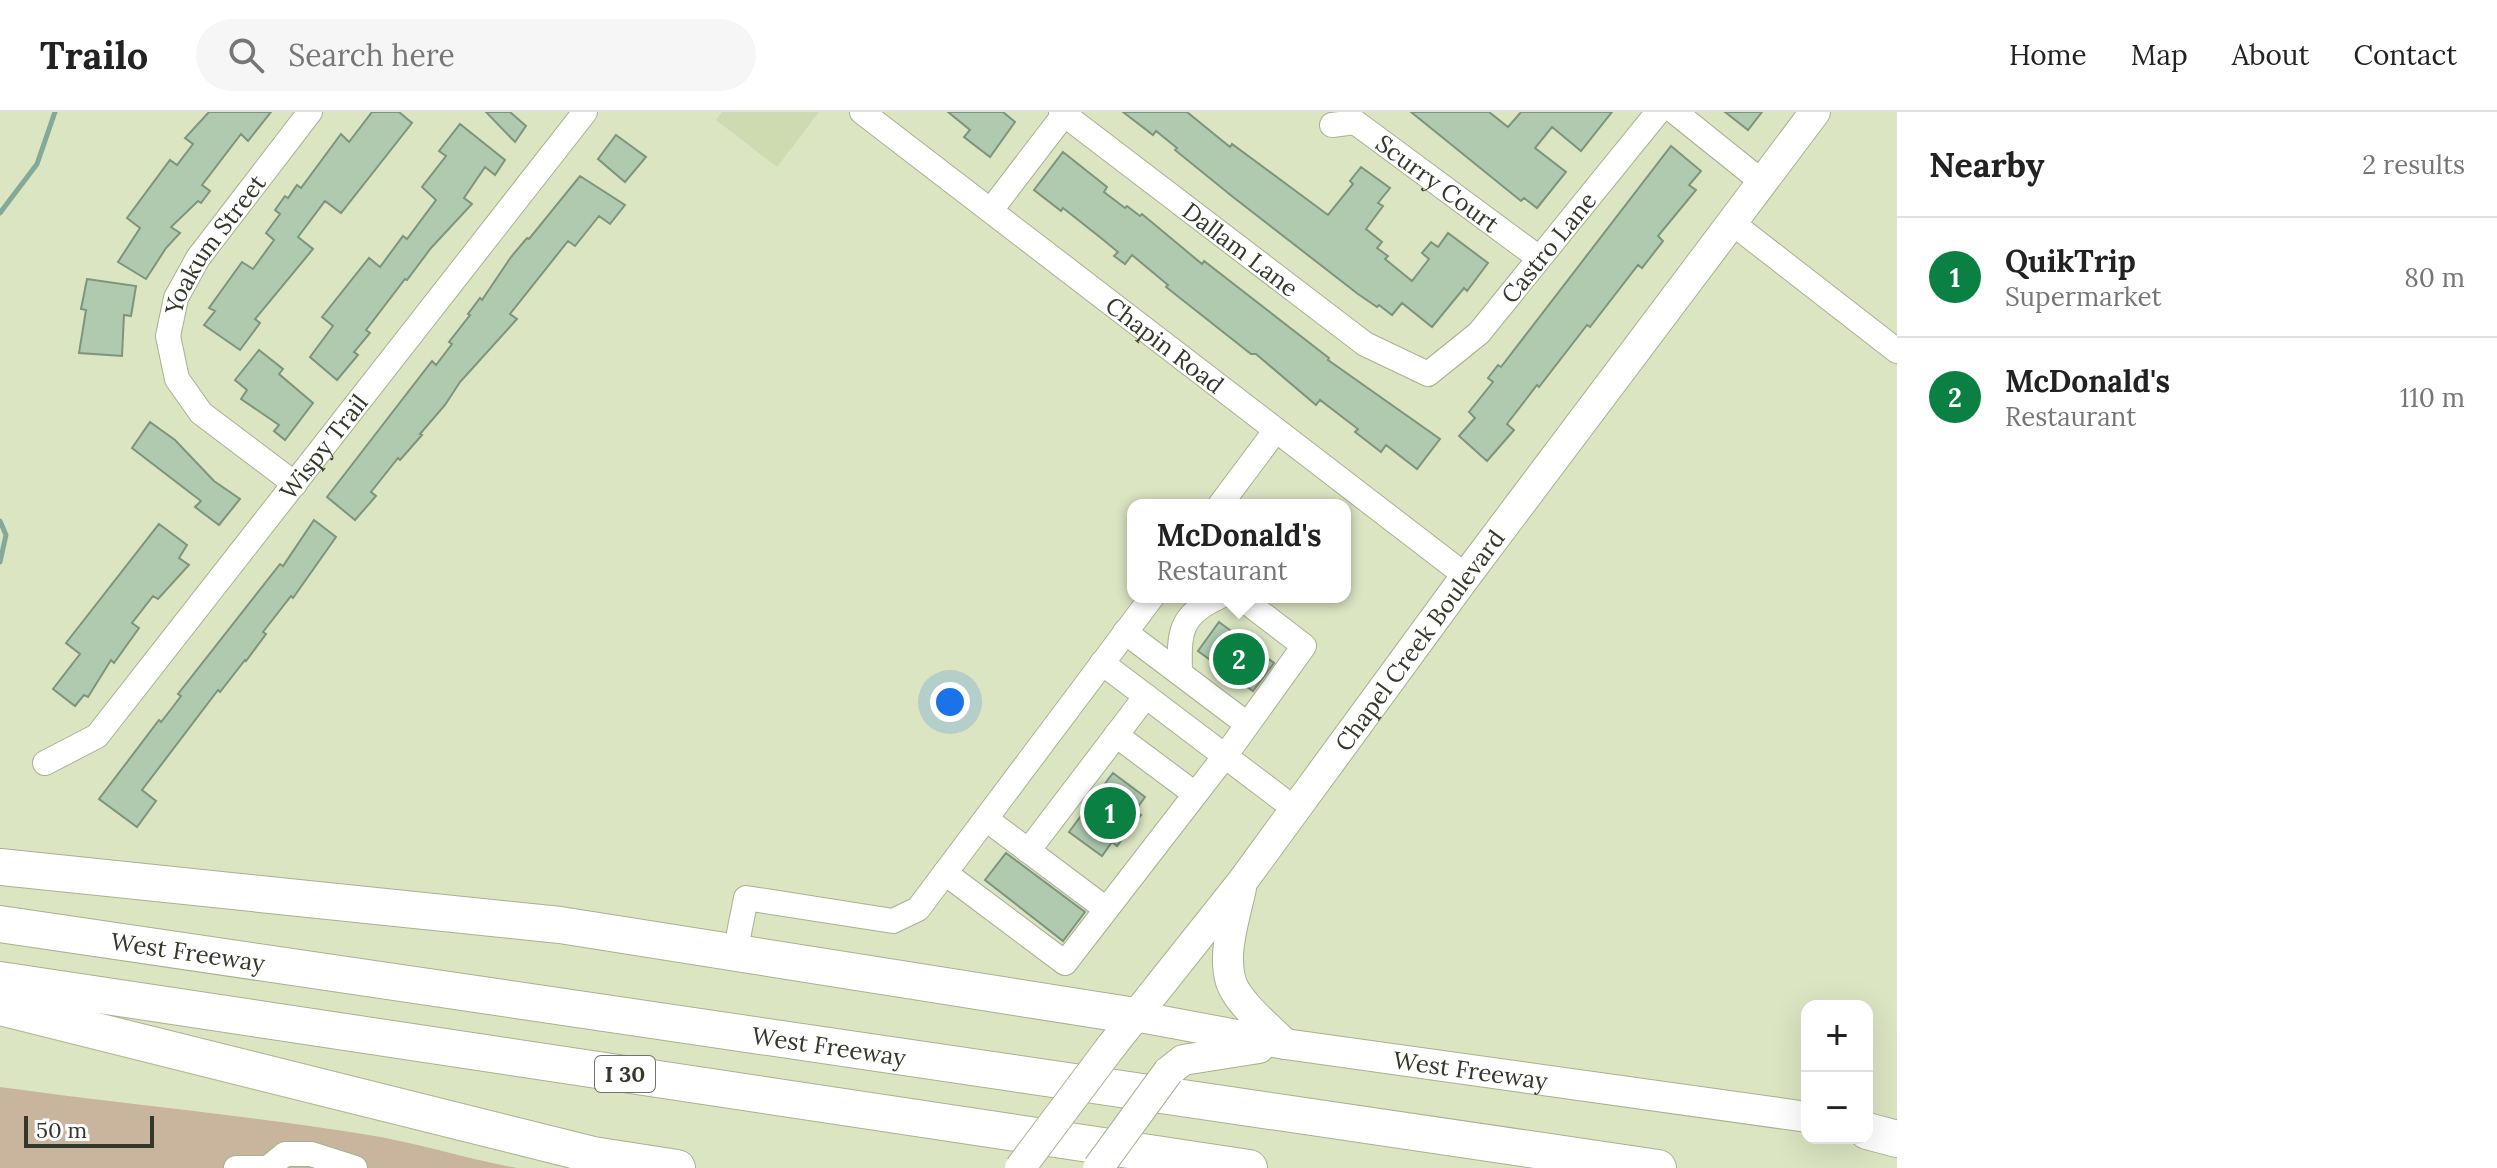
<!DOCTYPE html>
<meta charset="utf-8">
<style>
body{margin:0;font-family:Lora,serif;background:#f6f6f6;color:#222}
.controls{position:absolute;right:24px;bottom:24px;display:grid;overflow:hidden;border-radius:16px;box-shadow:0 8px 32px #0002}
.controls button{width:72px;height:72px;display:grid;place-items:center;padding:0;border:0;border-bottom:2px solid #e0e0e0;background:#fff;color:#222;font:40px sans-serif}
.scale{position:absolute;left:24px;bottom:20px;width:130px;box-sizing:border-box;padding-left:8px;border:4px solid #34382a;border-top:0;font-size:22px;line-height:28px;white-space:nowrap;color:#34382a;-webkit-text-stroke:6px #fff;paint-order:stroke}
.you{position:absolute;left:950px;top:590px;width:28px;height:28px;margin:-20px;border:6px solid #fff;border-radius:50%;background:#1a73e8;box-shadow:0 0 0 12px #1a73e833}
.badge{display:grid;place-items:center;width:52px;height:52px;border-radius:50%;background:#0b8043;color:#fff;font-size:26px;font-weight:700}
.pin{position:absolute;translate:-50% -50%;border:4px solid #fff;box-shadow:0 2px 8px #0006}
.popup{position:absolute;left:1127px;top:387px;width:224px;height:104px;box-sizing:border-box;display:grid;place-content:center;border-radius:16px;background:#fff;filter:drop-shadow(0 2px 6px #0005);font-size:26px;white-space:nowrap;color:#767676}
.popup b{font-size:30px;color:#222}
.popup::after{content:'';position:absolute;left:50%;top:100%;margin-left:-16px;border:16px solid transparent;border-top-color:#fff}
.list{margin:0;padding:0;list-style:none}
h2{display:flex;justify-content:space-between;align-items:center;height:104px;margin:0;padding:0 32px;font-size:34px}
h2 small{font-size:26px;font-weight:400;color:#767676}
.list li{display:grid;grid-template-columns:52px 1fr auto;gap:24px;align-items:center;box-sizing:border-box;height:120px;padding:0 32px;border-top:2px solid #e0e0e0}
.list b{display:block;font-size:30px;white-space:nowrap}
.list p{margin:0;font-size:26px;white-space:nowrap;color:#767676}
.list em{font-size:26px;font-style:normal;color:#767676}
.icon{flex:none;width:44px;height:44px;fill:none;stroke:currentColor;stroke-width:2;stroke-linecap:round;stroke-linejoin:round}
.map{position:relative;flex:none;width:1897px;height:1056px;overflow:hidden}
header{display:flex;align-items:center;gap:48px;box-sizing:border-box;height:112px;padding:0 40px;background:#fff;border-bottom:2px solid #e0e0e0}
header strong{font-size:38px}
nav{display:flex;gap:44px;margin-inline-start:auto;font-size:28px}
.search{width:560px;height:72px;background:#f6f6f6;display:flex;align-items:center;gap:20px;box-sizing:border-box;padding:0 28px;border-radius:44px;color:#767676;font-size:30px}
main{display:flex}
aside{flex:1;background:#fff}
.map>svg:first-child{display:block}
.built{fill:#cedab0}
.green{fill:#c9b59e}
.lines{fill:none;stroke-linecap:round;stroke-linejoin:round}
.stream{stroke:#82a99a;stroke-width:5}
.building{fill:#afcaaf;stroke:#7c957c;stroke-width:2}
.minor-casing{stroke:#a8b190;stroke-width:26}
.major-casing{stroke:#a8b190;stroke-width:32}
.highway-casing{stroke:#a8b190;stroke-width:38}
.minor{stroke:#fff;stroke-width:24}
.major{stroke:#fff;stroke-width:30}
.highway{stroke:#fff;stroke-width:36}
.major-bridge-casing{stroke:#a8b190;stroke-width:32;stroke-linecap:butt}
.major-bridge{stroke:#fff;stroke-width:30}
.labels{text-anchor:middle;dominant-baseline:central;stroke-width:8;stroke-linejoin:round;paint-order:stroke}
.shield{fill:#fff;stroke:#71746a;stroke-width:2}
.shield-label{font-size:22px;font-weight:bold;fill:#34382a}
.street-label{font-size:24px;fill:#34382a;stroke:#fff}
</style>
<header>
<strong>Trailo</strong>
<div class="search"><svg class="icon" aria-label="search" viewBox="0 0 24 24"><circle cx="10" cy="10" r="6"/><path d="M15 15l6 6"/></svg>Search here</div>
<nav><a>Home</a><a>Map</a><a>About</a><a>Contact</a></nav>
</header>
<main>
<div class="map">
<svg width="1897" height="1056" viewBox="0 0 1897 1056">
<rect width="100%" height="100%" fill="#dbe5c2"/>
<path class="built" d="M722,0H819L777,55L716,8Z"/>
<path class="green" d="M0,975C123,992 246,1003 369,1023C419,1031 467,1047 517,1056H0Z"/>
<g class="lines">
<path class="stream" d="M0,101L37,52L55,0
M0,409L6,423L0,450"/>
</g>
<path class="building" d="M209,0H271L248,29L241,22L202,73L210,79L201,91L198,89L171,115L180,121L166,136L146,167L118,150L140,116L127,106L170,48L177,53L193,32L185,26Z
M372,0H399L412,11L341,101L325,89L298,125L313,137L255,207L260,211L240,238L204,213L215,199L209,196L242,150L253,157L274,128L266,121L280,102L275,98L285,84L288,86L297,73L301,76L341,22L349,30Z
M486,0H510L526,14L515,30Z
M948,0H1003L1015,10L990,45L964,25L970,18Z
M1123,0H1187L1230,35L1232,32L1328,103L1353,72L1350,69L1361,55L1390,76L1378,91L1383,94L1366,117L1382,130L1377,136L1388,144L1385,147L1412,169L1429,147L1422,141L1431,130L1438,135L1448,121L1488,151L1467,179L1464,176L1432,215L1402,191L1392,203L1379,193L1377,195L1358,182L1233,85L1175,38L1177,36L1156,19L1153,23Z
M1411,0H1489L1508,15L1521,0H1612L1581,39L1552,15L1535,36L1566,60L1537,96L1524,86L1521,89Z
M1725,0H1762L1748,18Z
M460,12L505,48L495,63L485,55L464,86L472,92L431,136L407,168L405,167L366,218L370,221L354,240L358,243L337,268L310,245L333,214L322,205L369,146L380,155L403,124L407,127L436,88L422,75L446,44L439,39Z
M616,23L646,45L625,70L598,47Z
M1671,34L1701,59L1689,73L1696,78L1658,124L1663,129L1642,156L1638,153L1590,215L1587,213L1539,275L1537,273L1507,312L1514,318L1487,349L1459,324L1475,306L1469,300L1493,270L1488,266L1498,253L1501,255Z
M1063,40L1107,75L1104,80L1125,96L1127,94L1140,104L1142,102L1202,152L1204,149L1329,246L1328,248L1440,327L1417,357L1386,333L1381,340L1355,320L1358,317L1320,288L1316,293L1256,242H1251L1166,175L1168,173L1132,143L1125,152L1114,144L1118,140L1101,126L1063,96L1061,99L1034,78Z
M580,64L625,93L610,112L599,104L575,134L568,129L510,202L517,207L460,270L445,293L420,322L422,323L400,348L398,346L371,380L376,384L355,408L327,385L432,249L436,253L452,232L449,230L470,203L468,202L480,186L482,188L511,145L527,126L529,127Z
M87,167L136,174L131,204L124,203L122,244L79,241L86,198L81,197Z
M259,238L283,257L279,262L313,291L285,328L274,319L279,313L241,287L247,278L235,268Z
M150,310L175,328L214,369L240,387L219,413L195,395L201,389L132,336Z
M314,408L336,425L293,486L291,484L263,520L266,522L246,549L245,548L220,580L218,578L142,678L156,689L137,715L99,687L159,608L161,610L172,596L181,584L178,582L280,452L283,454Z
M159,412L187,433L179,446L189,453L158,487L153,484L132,511L139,516L114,551L111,548L88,585L84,583L75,594L53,577L80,542L66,531Z
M1219,510L1274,551L1253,579L1198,539Z
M1113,661L1145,685L1135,699L1141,703L1117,734L1112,730L1102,744L1069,720Z
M1006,741L1085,800L1063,829L985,768Z"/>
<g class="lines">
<defs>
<g id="minor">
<path id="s1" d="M862,0L1466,464"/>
<path id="s2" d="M1061,0L1365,232L1428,262L1479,221L1658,0"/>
<path d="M1675,0L1761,69"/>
<path id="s3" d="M1332,13L1355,10L1539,146"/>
<path d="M991,98L1066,0"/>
<path d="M1731,110L1897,239"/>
<path id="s4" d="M295,372L201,301L177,267L168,224L176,186L198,146L310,0"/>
<path d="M1220,393L1276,318"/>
<path d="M1125,520L1247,612"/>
<path d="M1102,551L1295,697"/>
<path d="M1180,561C1179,521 1179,503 1219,485"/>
<path d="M1116,623L1195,682"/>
<path id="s5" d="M45,651L97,624L585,0"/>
<path d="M986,707L1106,797"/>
<path d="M1028,739L1146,584"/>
<path d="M945,761L1065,851L1225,644L1304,534L1240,485"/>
<path d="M735,841L746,786L893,809L918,797L1152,485"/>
<path d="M236,1056H268"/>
<path d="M268,1056L285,1042H311L355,1056"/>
</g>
<g id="major">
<path d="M1241,776C1235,805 1222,841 1231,870C1238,891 1269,916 1285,932"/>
<path id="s6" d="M1135,904L1285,932L1807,1005"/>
<path id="s7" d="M1110,936L1242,770L1466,464L1815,0"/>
<path d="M1168,960L1183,948L1259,936"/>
</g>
<g id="highway">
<path d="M0,755L560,813L1135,904"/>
<path id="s8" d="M0,812L1658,1056"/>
<path d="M0,868L1249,1056"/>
<path d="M0,895L593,1043L677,1056"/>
<path d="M1867,1019L1897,1027"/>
</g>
</defs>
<use href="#minor" class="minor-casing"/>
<use href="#major" class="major-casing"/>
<use href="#highway" class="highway-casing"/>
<use href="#minor" class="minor"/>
<use href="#major" class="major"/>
<use href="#highway" class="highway"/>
<defs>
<path id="major-bridge" d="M1020,1056L1110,936
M1098,1056L1168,960"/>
</defs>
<use href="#major-bridge" class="major-bridge-casing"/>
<use href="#major-bridge" class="major-bridge"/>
</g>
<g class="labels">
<rect class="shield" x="595" y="944" width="60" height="36" rx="6"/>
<g class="shield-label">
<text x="625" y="962">I 30</text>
</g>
<g class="street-label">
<text stroke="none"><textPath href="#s3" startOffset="126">Scurry Court</textPath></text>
<text stroke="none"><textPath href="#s4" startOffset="308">Yoakum Street</textPath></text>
<text stroke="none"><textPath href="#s2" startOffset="628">Castro Lane</textPath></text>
<text stroke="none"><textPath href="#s2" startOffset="226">Dallam Lane</textPath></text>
<text stroke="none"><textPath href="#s1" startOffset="382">Chapin Road</textPath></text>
<text stroke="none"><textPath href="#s5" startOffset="426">Wispy Trail</textPath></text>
<text stroke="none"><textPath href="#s7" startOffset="512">Chapel Creek Boulevard</textPath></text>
<text stroke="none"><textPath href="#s8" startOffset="190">West Freeway</textPath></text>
<text stroke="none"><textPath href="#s8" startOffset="838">West Freeway</textPath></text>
<text stroke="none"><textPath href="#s6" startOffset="340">West Freeway</textPath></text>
</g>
</g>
</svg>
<div class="controls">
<button>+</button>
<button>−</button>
</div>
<div class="scale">50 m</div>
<div class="you"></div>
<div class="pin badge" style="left:1110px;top:701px">1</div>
<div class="pin badge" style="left:1239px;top:547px">2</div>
<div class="popup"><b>McDonald's</b>Restaurant</div>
</div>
<aside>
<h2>Nearby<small>2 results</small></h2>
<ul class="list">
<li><span class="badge">1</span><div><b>QuikTrip</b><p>Supermarket</p></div><em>80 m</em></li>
<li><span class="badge">2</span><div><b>McDonald's</b><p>Restaurant</p></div><em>110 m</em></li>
</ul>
</aside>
</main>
